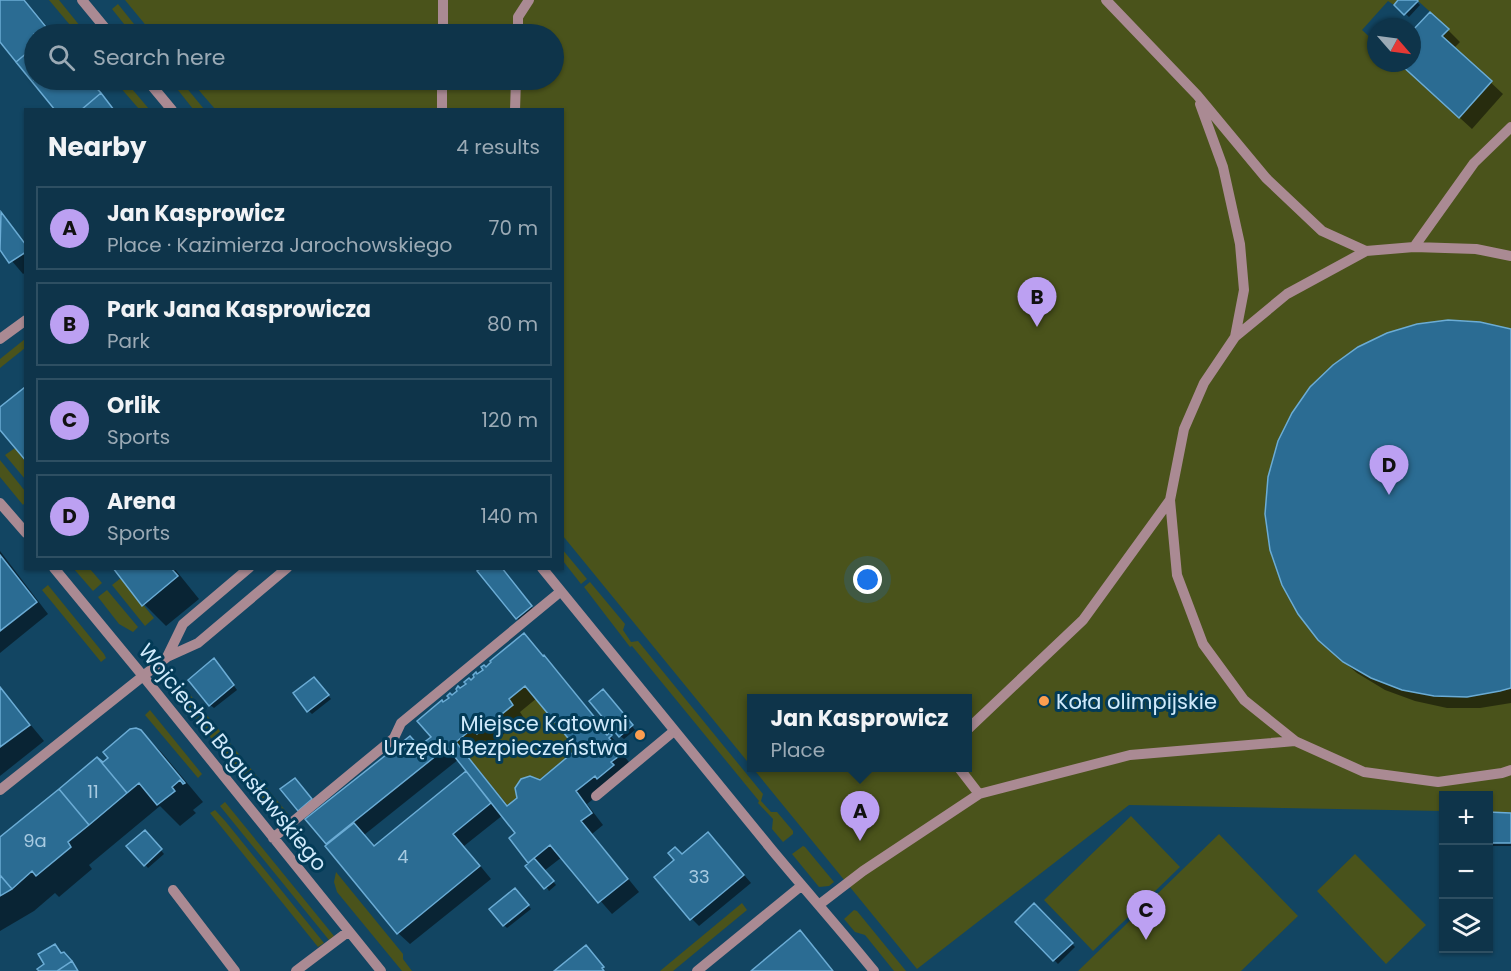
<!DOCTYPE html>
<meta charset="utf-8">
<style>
body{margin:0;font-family:Poppins,sans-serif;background:#173c51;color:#f1f3f6}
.controls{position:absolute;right:18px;bottom:18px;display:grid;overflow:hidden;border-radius:0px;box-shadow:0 2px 4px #0004}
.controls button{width:54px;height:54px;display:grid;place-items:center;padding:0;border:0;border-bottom:2px solid #2e4f62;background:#0e344a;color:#f1f3f6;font:30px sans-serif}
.compass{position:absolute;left:1367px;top:18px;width:54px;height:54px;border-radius:50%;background:#0e344a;box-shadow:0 2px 4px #0004;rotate:118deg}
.you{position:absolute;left:868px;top:580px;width:21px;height:21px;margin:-15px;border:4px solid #fff;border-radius:50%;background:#1a73e8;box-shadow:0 0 0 9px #1a73e833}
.badge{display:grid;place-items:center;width:39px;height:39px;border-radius:50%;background:#bca0f2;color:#111;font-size:20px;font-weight:700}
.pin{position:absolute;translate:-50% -50px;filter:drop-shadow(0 2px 3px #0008)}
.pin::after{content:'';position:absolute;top:32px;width:21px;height:18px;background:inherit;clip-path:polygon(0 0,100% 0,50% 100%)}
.popup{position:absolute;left:747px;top:694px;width:225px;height:78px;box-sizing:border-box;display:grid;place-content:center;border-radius:0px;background:#0e344a;filter:drop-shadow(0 2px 4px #0005);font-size:20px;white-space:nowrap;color:#9baab5}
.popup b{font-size:22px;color:#f1f3f6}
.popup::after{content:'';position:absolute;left:50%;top:100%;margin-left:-12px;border:12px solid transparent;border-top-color:#0e344a}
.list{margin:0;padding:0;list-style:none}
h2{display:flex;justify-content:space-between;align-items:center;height:78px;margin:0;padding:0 24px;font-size:26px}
h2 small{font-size:20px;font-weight:400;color:#9baab5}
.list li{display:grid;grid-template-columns:39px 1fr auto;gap:18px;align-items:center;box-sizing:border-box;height:84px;margin:0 12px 12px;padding:0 12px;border:2px solid #2e4f62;border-radius:0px}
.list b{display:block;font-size:22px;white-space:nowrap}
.list p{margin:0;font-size:20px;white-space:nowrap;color:#9baab5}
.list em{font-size:20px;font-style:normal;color:#9baab5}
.icon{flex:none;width:33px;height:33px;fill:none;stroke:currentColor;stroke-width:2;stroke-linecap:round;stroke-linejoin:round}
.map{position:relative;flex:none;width:1511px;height:971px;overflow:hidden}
.search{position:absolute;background:#0e344a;box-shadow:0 2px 4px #0004;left:24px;top:24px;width:540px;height:66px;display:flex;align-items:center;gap:15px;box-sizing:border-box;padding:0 21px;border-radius:33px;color:#9baab5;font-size:22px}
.panel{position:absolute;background:#0e344a;box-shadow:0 2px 4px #0004;left:24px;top:108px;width:540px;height:462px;border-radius:0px}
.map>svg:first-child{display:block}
.green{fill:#4a531b;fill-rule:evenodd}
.shadow{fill:#0007;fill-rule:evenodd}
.building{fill:#2b6c93;stroke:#6bacd5;stroke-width:1.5;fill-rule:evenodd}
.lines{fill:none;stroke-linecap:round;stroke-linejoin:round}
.minor{stroke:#aa8a93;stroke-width:10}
.poi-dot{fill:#fb9e50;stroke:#033b57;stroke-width:2}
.labels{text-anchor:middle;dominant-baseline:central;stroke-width:6;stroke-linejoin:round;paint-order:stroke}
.number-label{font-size:18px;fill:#a7cae1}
.poi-label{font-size:21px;fill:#d0eafb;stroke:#033b57;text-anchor:start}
.street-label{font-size:21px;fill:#d0eafb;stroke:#033b57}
</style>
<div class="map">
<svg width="1511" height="971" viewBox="0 0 1511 971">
<rect width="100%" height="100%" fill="#124562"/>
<path class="green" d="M49,0H59L80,26L75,31Z
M125,0H1398L1394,5L1388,1L1362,30L1376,43V63H1399L1459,118L1492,81L1442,36L1448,28L1417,0H1511V813L1489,812L1488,796H1444L1443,811L1129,805L917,969L563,536L562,110L215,109L190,80H554V34H153ZM752,698H968V768H752Z
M118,4L142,34H132L112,9Z
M122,80H127V83L149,109H139L119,86Z
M170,80H180L204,109H193Z
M25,339V348L0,368V359Z
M15,448L25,461V479L5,455Z
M0,460L25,491V502L23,505L0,477Z
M562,549L587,579L581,584L563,561Z
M74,569H90L102,583L93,591Z
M121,578L154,618L145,626L112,585Z
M590,582L625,624L623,630L631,642L638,641L763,794L761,801L771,812H777L793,831V834L783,842L772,829L773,819L758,803L759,801L632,646L630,647L584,587Z
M48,585L104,654L106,658L101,662L42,590Z
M107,590L138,627L133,632L119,624L98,597Z
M182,685L289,815L281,816L269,808L174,693Z
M525,686L577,749L507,806L456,742L473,728L478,734L513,705L509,699Z
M150,710L202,774L198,778L145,715Z
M225,802L334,936L329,940L220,806Z
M215,810L226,822L324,943L318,947L210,813Z
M1131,816L1180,867L1093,951L1044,900Z
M1219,834L1298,916L1241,971H1078Z
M803,846L805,847L834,882L829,886L819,887L792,854Z
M1355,854L1426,925L1386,964L1317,891Z
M336,872L403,954V959L412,971H402L337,892L334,882Z
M742,903L747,910L673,971H660Z
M854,910L857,911L906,971H894L865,935L855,932L844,919Z"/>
<path class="shadow" d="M0,0H25L53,34H34V80H90L114,110H57L0,40Z
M1400,0H1415L1420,5L1409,17L1396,5Z
M1448,30L1460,42L1454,48L1503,94L1472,129L1400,63H1412V33Z
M1,214L26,243V272L23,274L0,247Z
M1511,331V703L1480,708H1447L1415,701L1385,690L1357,673L1332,652Z
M0,551L48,614L0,653Z
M115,568H174L199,599L166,626L144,604Z
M501,568L534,610L520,621L517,618Z
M524,635L556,669L609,735L623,748L620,751L633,767L587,804L603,825L592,834L639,892L612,914L562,857L544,871L556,885L549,891L531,863L511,838L517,833L503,815L464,846L491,879L410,944L398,933L307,820L420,748L433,737L443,704ZM537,698L579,750L509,807L467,755L485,740L490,745L524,718L520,712ZM459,759L468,771L375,847L364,835Z
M218,664L237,690L214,708L210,705Z
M317,682L331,699L312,714L309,711Z
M0,688L44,741L0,776Z
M607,695L635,730L624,739L620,736Z
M141,731L163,754L203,802L193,810L196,813L180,826L160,806L89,865L92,869L59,897L55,893L34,911L0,931V839L103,763Z
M1488,814H1511V846H1488Z
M145,832L164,854L148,868L129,846Z
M716,842L751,883L699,926L691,918L682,856Z
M519,893L531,909L507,928L504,925Z
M1034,905L1075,947L1058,964L1017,922Z
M800,932L834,971H753Z"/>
<path class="building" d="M0,0H24L51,33L34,34V47L16,62L0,42Z
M1398,0H1417L1418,1L1404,15L1394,5Z
M1430,12L1449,29L1442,36L1492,81L1459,118L1399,63H1412V31Z
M34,47V80H89L101,93L81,110H55L16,62Z
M101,93L114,110H81Z
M1,212L26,245V252L9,263L0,250Z
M1448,320L1480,322L1511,329V688L1500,691L1467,697L1434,696L1402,690L1371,678L1343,662L1318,640L1298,614L1282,585L1270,550L1265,514L1268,477L1278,441L1292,413L1310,387L1333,365L1358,347L1387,333L1417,324Z
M24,388L26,389V461L0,430V407Z
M0,555L37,602L0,631Z
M113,568H171L178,576L142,606Z
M481,568H502L532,606L516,619L477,571Z
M524,633L543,656L544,655L605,730L603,731L607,735L610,733L612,735L609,738L622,754L611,762L614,765L597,779L595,776L576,791L592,813L581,821L628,879L598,903L550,845L528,863L509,838L515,833L447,747L326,844L305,819L410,736L419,746L431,737L417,721L442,700L443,702L449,698L447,696L450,693L452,695L457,691L456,689L458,686L460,688L466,684L464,682L469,678L471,680L474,677L473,675L476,672L477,674L483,670L481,667L484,665L486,667L491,662L490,661ZM525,686L577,749L540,780L530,776L521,779L515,788L517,798L507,806L456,742L473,728L477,734L513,705L509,699Z
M214,658L234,685L209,706L188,680Z
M314,677L329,695L307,712L293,693Z
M0,687L30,725L0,747Z
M603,689L633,725L619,737L589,701Z
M136,728L141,730L185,783L183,784L180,780L172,787L175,791L157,805L139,783L127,793L97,757L103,762L108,758L103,752L130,729Z
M97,757L127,793L89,825L59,789Z
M466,771L491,803L453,834L480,866L397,934L325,846L354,823L374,846Z
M295,778L312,799L298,811L280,789Z
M59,789L89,825L68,842L71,847L36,876L32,871L12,889L0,875V837Z
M1488,812L1511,813V843H1488Z
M145,830L162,849L144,866L126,846Z
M708,832L744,875L690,920L654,877L674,860L668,853L675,847L682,854Z
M534,858L554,881L544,889L525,866Z
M0,875L12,889L0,896Z
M515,888L529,905L503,926L489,909Z
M1034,903L1073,943L1053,961L1015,922Z
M800,930L833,971H751Z
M55,944L61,953L64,952L72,961L57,971H39L37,969L44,964L38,954Z
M586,945L604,967L602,968L604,971H554Z
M72,961L78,971H57Z"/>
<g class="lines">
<path class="minor" d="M82,0L110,34
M443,0V34
M1106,0L1197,95L1266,178L1322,231L1366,251
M518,34V17L529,0
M147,80L172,110
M1200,104L1223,167L1240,244L1244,290L1235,337
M442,110V80
M515,110L516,80
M1414,247L1474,163L1511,127
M1511,256L1476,249L1414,247L1366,251L1287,294L1235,337L1204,383L1184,429L1170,500L1177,575L1203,644L1244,700L1295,741L1364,772L1438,782L1502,773L1511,770
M0,339L26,320
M0,503L26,533
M54,568L143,676L381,971
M542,568L772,850C806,891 841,930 874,971
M167,657L183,624L249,568
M968,729L1083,620L1170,500
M959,768L979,794
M0,790L167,657L198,643L287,568
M596,796L674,731
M273,838L394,738L401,723L560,592
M173,890L235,971
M820,904L863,871L979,794L1130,755L1295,741
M296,971L349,931
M697,971L801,886"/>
</g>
<g class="poi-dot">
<circle cx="1044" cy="701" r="6"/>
<circle cx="640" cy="735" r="6"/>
</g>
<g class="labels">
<g class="number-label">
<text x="93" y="791">11</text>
<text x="35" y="840">9a</text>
<text x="403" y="856">4</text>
<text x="699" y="876">33</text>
</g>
<g class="poi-label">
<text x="1056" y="701">Koła olimpijskie</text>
<text x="628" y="723" text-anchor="end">Miejsce Katowni<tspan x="628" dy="24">Urzędu Bezpieczeństwa</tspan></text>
</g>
<g class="street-label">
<text transform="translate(233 757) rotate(51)">Wojciecha Bogusławskiego</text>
</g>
</g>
</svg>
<div class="controls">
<button>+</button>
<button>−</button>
<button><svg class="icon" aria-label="layers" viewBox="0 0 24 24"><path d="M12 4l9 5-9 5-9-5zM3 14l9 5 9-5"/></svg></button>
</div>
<svg class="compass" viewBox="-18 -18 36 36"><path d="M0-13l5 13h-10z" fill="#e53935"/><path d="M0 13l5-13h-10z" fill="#9baab5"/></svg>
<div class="you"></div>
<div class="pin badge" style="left:860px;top:841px">A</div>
<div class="popup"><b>Jan Kasprowicz</b>Place</div>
<div class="pin badge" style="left:1037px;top:327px">B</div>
<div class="pin badge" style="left:1146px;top:940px">C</div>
<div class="pin badge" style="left:1389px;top:495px">D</div>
<div class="search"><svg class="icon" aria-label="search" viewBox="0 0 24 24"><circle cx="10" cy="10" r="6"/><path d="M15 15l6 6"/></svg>Search here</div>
<section class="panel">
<h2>Nearby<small>4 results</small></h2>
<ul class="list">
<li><span class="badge">A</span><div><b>Jan Kasprowicz</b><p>Place · Kazimierza Jarochowskiego</p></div><em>70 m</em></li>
<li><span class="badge">B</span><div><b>Park Jana Kasprowicza</b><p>Park</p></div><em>80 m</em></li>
<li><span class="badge">C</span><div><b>Orlik</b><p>Sports</p></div><em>120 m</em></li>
<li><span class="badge">D</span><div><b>Arena</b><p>Sports</p></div><em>140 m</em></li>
</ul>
</section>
</div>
